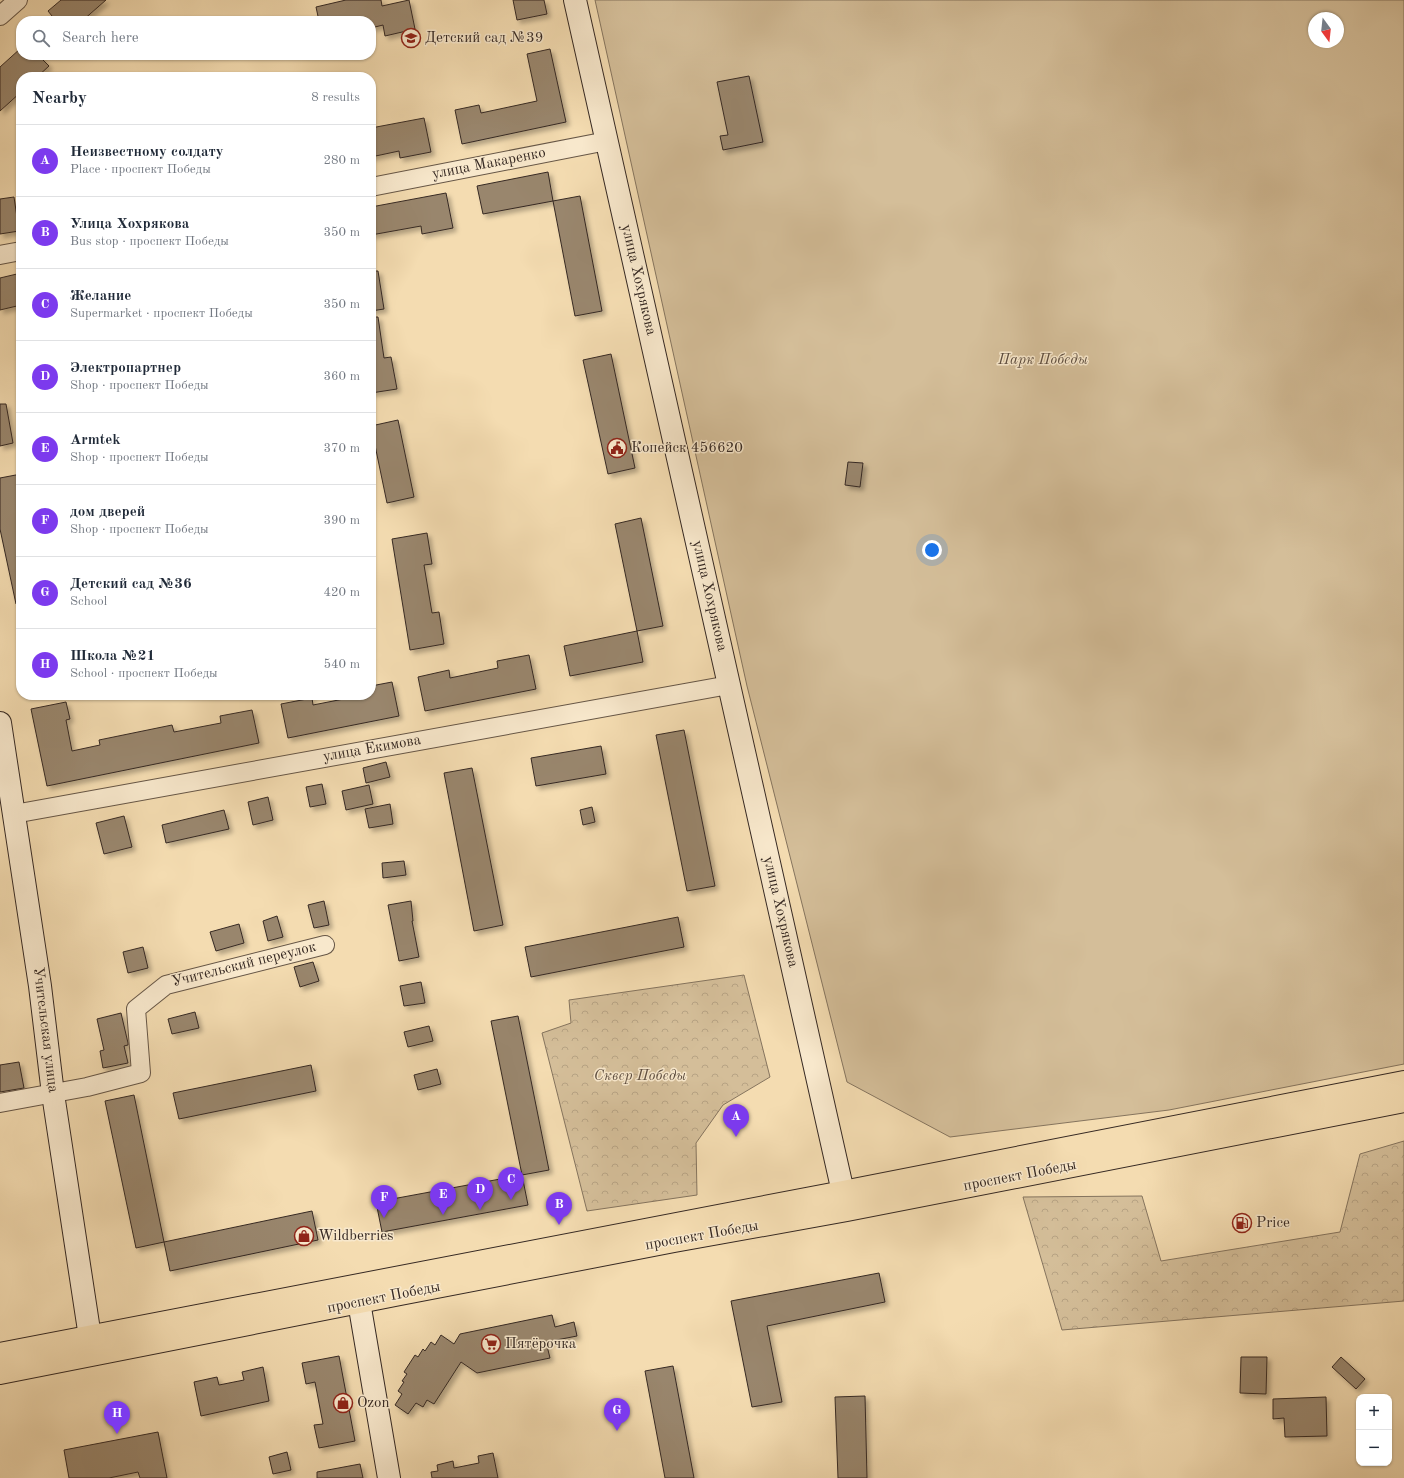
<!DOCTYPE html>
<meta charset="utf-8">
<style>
body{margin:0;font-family:"Old Standard TT",serif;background:#f2f2f3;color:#1f2937}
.controls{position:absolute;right:12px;bottom:12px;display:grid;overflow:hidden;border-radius:8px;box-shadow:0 1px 3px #0004}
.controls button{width:36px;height:36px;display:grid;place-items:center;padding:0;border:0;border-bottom:1px solid #e0e1e3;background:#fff;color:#1f2937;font:20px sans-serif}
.compass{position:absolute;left:1308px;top:12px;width:36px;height:36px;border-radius:50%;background:#fff;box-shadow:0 1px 3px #0004;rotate:165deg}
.you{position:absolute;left:932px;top:550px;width:14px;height:14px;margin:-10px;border:3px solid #fff;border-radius:50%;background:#1a73e8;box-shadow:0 0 0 6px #1a73e833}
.badge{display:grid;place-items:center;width:26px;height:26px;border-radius:50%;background:#7c3aed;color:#fff;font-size:13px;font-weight:700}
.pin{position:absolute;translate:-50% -33px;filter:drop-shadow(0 1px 2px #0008)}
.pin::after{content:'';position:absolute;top:21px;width:14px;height:12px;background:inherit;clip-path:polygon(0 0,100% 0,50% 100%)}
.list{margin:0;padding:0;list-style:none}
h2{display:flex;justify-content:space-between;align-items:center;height:52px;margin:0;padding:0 16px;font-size:17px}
h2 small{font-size:13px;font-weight:400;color:#747a83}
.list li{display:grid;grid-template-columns:26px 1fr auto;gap:12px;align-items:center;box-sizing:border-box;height:72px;padding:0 16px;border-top:1px solid #e0e1e3}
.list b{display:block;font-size:15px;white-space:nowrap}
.list p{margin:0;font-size:13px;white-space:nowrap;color:#747a83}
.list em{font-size:13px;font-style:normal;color:#747a83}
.icon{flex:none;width:22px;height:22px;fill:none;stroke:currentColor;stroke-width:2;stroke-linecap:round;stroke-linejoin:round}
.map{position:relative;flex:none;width:1404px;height:1478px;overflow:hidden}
.search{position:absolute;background:#fff;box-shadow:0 1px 3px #0004;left:16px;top:16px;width:360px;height:44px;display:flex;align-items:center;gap:10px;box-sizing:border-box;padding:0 14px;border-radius:16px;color:#747a83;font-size:15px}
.panel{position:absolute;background:#fff;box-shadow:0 1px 3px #0004;left:16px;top:72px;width:360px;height:628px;border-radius:16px}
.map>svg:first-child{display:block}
.forest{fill:url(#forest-crowns);stroke:#85745e}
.park{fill:#d4be99;stroke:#85745e;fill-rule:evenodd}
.building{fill:#99866d;stroke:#362923;filter:url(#shadow)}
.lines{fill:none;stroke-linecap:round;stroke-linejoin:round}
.street-casing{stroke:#665646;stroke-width:20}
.secondary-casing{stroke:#362923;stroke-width:24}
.primary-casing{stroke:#362923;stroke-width:24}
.street{stroke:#f8e8cc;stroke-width:18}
.secondary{stroke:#f8e8cc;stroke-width:22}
.primary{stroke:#f4dcb1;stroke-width:22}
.labels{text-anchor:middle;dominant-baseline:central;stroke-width:3;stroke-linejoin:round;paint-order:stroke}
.poi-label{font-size:15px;fill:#362923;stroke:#f8e8cc;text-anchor:start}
.street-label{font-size:15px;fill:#362923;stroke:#f8e8cc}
.park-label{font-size:15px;font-style:italic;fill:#5e4e40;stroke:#f8e8cc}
</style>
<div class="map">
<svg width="1404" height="1478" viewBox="0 0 1404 1478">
<defs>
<pattern id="forest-crowns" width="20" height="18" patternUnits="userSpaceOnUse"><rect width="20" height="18" fill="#d4be99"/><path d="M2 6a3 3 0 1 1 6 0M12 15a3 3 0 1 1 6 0" fill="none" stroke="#b7a384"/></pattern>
<filter id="shadow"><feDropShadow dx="3.5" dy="3.5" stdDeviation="2" flood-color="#0004"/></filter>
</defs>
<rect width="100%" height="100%" fill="#f4dcb1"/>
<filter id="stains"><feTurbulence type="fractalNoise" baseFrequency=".005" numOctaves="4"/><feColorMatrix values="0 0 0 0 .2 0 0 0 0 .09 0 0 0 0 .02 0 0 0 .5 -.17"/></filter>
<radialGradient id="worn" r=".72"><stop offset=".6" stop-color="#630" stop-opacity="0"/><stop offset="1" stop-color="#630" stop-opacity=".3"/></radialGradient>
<path class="forest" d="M744,975L770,1077L723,1105L696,1143L697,1195L587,1211L542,1033L571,1023L569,1000Z
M1404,1141V1301L1062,1330L1023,1197L1142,1196L1161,1261L1340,1232L1360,1154Z"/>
<path class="park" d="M595,0H1404V1064L1169,1110L950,1137L847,1082L747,686ZM1314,18H1338V42H1314Z"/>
<path class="building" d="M61,0H106L82,21H56L48,11Z
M346,0H381L382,6L409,0L415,29L385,36L383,25L371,28V21H319L316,7Z
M513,0H544L547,14L517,20Z
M21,48V55H38L49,66L37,77H21V92L0,111V67Z
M550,49L566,122L462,144L455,110L479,105L481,113L537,101L527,54Z
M749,76L763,142L723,150L720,136L728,135L717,82Z
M424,118L431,152L400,158L399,151L371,157V128Z
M548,172L553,201L483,214L477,186Z
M446,193L453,228L422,234L421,226L371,235V207Z
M580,196L602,311L575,316L553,201Z
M14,197L19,231L0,234V199Z
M371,271H378L384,309L371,311Z
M21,273V305L0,310V278Z
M371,317H378L384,358L391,357L397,389L371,393Z
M611,354L635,468L608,474L583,360Z
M0,404H6L13,443L0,446Z
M398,420L414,497L387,503L371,426Z
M848,462L863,463L860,487L845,485Z
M21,474V603L16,604L0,529V478Z
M641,518L663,626L637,631L615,524Z
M427,533L432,564L424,565L432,613L439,612L444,644L410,650L392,539Z
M637,631L643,662L570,676L564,646Z
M529,655L536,689L425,711L418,677L449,670L450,678L498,668L497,661Z
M392,682L399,716L288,738L281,704L312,698L313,705L364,695H371V686Z
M66,702L70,719L66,720L72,751L100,745L99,740L172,725L174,732L221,723L220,716L252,710L259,743L47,786L31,709Z
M684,730L715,886L687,891L656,735Z
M601,746L606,774L536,786L531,758Z
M386,762L390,777L366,783L363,768Z
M472,768L503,925L474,931L444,773Z
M322,784L326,804L310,807L306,787Z
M369,785L373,804L346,810L342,791Z
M268,797L273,820L253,825L248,802Z
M390,804L393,824L369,828L365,809Z
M592,807L595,822L583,825L580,810Z
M224,810L229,829L166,843L162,825Z
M124,816L132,847L104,854L96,823Z
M404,861L406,875L383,878L382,863Z
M324,901L329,925L314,928L308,905Z
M411,901L413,921H412L419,957L399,961L388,905Z
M277,916L283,937L268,941L263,921Z
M678,917L684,947L531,977L525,947Z
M239,924L244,943L216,951L210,932Z
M143,947L148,968L128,973L123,952Z
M313,962L319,981L300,987L294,967Z
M421,982L425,1003L404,1006L400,986Z
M195,1012L199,1028L172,1034L168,1019Z
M121,1013L128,1043V1045L124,1046L128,1063L103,1068L100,1051L104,1050L97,1019Z
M518,1016L549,1170L522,1175L491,1021Z
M429,1026L433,1041L408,1047L404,1032Z
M19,1062L24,1088L0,1092V1065Z
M311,1065L316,1091L179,1119L173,1093Z
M437,1069L441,1084L418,1090L414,1075Z
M134,1095L164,1242L136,1248L105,1101Z
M522,1175L528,1205L382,1232L376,1202Z
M312,1211L318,1240L170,1271L164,1242Z
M879,1273L885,1302L767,1326L782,1402L752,1407L731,1301Z
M552,1315L555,1327L574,1322L577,1336L546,1342L550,1358L477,1373L461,1362L434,1404L427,1400L423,1407L416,1403L408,1414L395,1405L402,1394L398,1391L404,1382L402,1381L407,1374L404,1372L415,1355L418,1357L423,1349L425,1351L431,1342L435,1345L441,1335L454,1344L460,1334Z
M339,1356L355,1441L319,1448L314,1425L323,1424L315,1382L306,1384L302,1363Z
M1241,1357H1267L1266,1394L1240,1393Z
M1341,1357L1365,1379L1356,1389L1332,1367Z
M673,1366L694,1478H665L645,1371Z
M263,1367L269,1401L201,1416L194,1382L217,1377L219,1385L244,1380L242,1372Z
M865,1396L867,1478H838L835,1397Z
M1326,1397L1327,1436L1285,1437L1284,1418L1273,1419V1399Z
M158,1432L167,1478H140L138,1472L109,1478H69L64,1450Z
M287,1452L291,1470L273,1474L269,1457Z
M493,1453L498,1478H432L431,1472L438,1471L437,1465L453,1461L454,1468L479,1463L478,1456Z
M360,1464L363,1478H317V1472Z"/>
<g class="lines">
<defs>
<path id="street" d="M0,16L18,0
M371,187L607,141
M0,255L21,251
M14,814L729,685
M0,1103L87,1087L141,1073L136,1009L166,985L325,945"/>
<path id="secondary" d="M575,0L843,1192
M0,723L40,986L53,1094L90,1337
M359,1302L389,1478"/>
<path id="primary" d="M0,1354L843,1192L1404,1082
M0,1373L400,1294L674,1241L847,1210L1404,1101"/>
</defs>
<use href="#street" class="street-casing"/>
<use href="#secondary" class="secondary-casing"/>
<use href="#primary" class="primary-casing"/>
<use href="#street" class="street"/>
<use href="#secondary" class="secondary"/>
<use href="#primary" class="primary"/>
</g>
<defs>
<symbol id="school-ring" viewBox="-11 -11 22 22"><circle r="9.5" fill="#f8e8cc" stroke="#8f2418" stroke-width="1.5"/><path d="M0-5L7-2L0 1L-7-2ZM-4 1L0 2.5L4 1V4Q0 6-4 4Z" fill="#8f2418"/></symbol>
<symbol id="civic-ring" viewBox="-11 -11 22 22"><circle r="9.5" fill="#f8e8cc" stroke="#8f2418" stroke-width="1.5"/><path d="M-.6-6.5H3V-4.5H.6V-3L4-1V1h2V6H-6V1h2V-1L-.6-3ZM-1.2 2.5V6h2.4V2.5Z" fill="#8f2418"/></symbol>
<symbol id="fuel-ring" viewBox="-11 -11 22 22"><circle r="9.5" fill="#f8e8cc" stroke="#8f2418" stroke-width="1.5"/><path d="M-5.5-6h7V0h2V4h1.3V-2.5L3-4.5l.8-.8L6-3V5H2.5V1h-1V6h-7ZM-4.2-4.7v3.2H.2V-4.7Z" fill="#8f2418"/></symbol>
<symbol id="shop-ring" viewBox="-11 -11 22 22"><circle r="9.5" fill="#f8e8cc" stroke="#8f2418" stroke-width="1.5"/><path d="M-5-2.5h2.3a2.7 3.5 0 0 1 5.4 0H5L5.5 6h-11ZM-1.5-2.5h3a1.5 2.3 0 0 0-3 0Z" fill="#8f2418"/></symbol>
<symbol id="supermarket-ring" viewBox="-11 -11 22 22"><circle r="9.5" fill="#f8e8cc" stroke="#8f2418" stroke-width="1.5"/><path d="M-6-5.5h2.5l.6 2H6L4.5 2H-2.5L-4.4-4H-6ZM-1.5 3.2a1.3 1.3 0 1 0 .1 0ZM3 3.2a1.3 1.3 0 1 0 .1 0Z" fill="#8f2418"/></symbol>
</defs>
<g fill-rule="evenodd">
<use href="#school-ring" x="400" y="27" width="22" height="22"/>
<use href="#civic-ring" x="606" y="437" width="22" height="22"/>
<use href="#fuel-ring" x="1231" y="1212" width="22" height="22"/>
<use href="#shop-ring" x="293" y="1225" width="22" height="22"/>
<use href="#supermarket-ring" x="480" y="1333" width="22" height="22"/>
<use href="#shop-ring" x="332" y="1392" width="22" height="22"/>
</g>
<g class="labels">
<g class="poi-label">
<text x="425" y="38">Детский сад №39</text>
<text x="631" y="448">Копейск 456620</text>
<text x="1256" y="1223">Price</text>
<text x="318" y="1236">Wildberries</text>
<text x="505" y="1344">Пятёрочка</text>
<text x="357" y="1403">Ozon</text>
</g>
<g class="street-label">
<text transform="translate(489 164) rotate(-11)">улица Макаренко</text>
<text transform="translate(638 280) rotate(77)">улица Хохрякова</text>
<text transform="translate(709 596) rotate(77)">улица Хохрякова</text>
<text transform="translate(372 749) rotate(-10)">улица Екимова</text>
<text transform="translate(780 912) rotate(77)">улица Хохрякова</text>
<text transform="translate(244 965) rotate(-14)">Учительский переулок</text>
<text transform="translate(45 1030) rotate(83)">Учительская улица</text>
<text transform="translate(1020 1176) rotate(-11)">проспект Победы</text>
<text transform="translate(702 1236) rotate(-10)">проспект Победы</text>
<text transform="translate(384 1298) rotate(-11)">проспект Победы</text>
</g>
<g class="park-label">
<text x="1043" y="360">Парк Победы</text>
<text x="640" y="1076">Сквер Победы</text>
</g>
</g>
<rect width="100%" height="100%" filter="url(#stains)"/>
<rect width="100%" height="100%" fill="url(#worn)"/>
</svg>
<div class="controls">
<button>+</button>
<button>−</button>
</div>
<svg class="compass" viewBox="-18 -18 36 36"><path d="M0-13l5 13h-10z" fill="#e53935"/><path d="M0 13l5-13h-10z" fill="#747a83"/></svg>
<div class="you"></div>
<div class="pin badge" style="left:736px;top:1137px">A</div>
<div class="pin badge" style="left:559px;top:1225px">B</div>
<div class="pin badge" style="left:511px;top:1200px">C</div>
<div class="pin badge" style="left:480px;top:1210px">D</div>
<div class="pin badge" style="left:443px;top:1215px">E</div>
<div class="pin badge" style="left:384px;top:1218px">F</div>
<div class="pin badge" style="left:617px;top:1431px">G</div>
<div class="pin badge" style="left:117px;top:1434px">H</div>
<div class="search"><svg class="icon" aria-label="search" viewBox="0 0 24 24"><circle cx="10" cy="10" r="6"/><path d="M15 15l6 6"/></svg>Search here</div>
<section class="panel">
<h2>Nearby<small>8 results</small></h2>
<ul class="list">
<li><span class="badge">A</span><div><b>Неизвестному солдату</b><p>Place · проспект Победы</p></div><em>280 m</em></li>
<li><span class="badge">B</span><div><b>Улица Хохрякова</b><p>Bus stop · проспект Победы</p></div><em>350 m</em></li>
<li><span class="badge">C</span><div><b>Желание</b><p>Supermarket · проспект Победы</p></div><em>350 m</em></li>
<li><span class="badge">D</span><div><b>Электропартнер</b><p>Shop · проспект Победы</p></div><em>360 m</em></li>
<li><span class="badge">E</span><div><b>Armtek</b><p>Shop · проспект Победы</p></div><em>370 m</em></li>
<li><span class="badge">F</span><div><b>дом дверей</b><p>Shop · проспект Победы</p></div><em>390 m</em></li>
<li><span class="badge">G</span><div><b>Детский сад №36</b><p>School</p></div><em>420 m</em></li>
<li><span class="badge">H</span><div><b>Школа №21</b><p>School · проспект Победы</p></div><em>540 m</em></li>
</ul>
</section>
</div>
